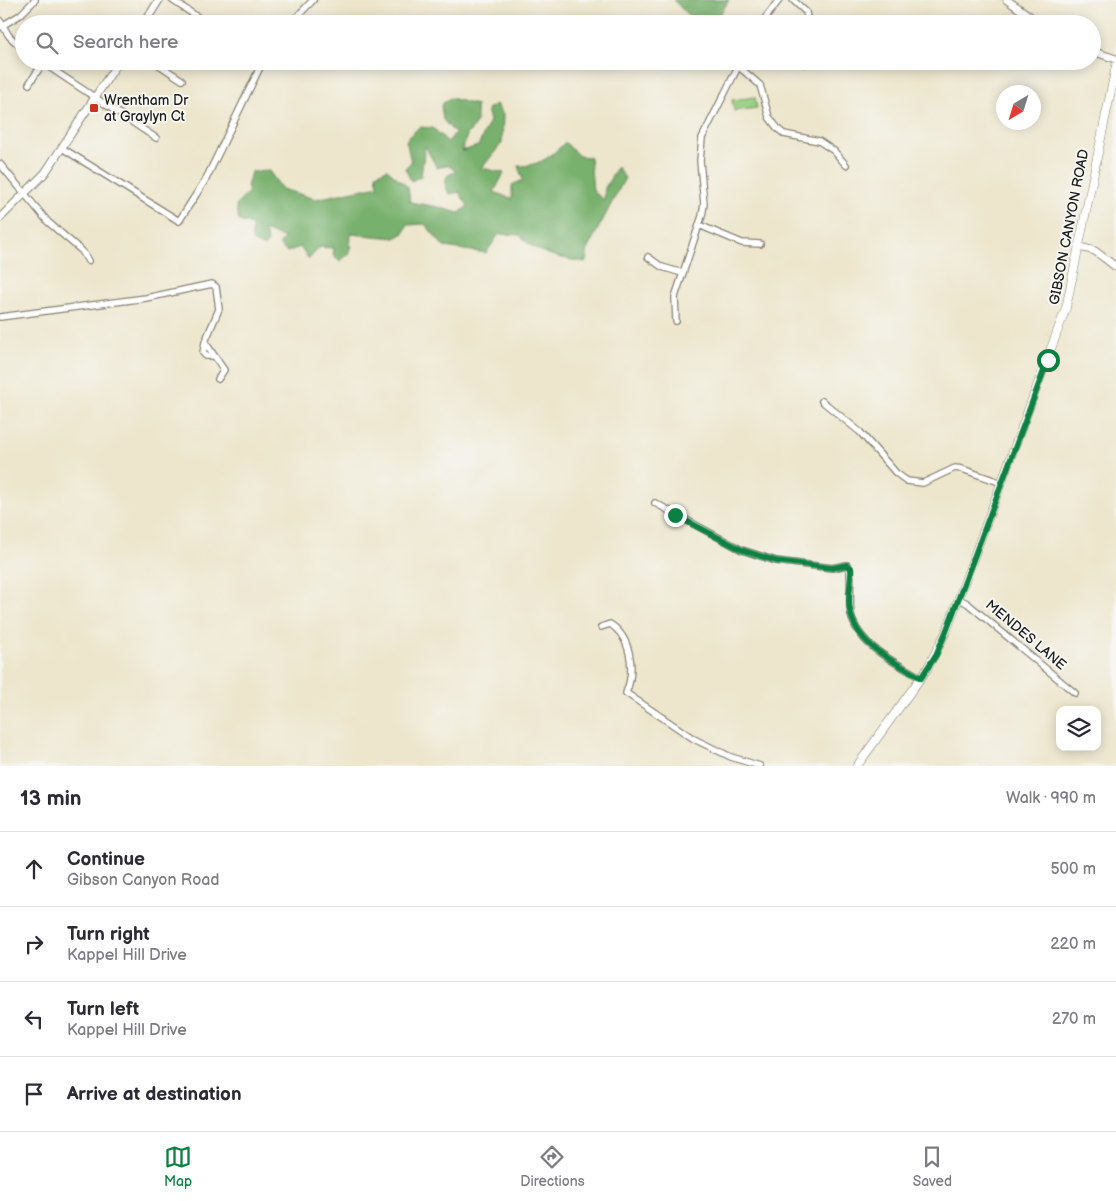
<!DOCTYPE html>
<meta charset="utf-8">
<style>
body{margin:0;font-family:"Balsamiq Sans",sans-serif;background:#f7f7f7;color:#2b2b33}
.controls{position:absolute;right:15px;bottom:15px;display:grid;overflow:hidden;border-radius:10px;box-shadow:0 2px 12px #0003}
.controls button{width:45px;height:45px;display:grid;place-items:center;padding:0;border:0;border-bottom:1px solid #e1e1e2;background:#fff;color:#2b2b33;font:25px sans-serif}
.compass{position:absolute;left:996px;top:85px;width:45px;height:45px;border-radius:50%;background:#fff;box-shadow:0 2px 12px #0003;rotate:218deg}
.stop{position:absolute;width:15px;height:15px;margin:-11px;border:4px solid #0b8043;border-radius:50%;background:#fff}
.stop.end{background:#0b8043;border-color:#fff;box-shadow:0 1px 5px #0008}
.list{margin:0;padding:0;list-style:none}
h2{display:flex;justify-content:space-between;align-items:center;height:65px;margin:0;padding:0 20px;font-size:21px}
h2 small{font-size:16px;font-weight:400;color:#7c7c81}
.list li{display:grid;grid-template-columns:32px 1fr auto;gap:15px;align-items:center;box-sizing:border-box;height:75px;padding:0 20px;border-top:1px solid #e1e1e2}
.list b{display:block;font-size:19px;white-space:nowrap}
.list p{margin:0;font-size:16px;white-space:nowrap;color:#7c7c81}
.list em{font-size:16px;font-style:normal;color:#7c7c81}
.icon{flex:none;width:28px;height:28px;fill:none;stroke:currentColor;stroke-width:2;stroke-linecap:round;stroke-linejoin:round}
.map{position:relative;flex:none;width:1116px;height:766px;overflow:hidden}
.search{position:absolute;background:#fff;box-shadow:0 2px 12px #0003;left:15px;right:15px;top:15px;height:55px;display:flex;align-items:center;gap:12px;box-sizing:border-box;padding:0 18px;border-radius:28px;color:#7c7c81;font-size:19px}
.sheet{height:365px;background:#fff}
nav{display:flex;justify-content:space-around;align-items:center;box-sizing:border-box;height:70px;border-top:1px solid #e1e1e2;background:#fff;font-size:14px;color:#7c7c81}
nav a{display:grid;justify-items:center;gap:2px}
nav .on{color:#0b8043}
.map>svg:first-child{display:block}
.green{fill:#95cc7e;stroke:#58744d}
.forest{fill:#78b06d;stroke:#4a6644}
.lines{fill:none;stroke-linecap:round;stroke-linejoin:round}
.minor-casing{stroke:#848174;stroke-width:8}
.tertiary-casing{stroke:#848174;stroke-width:9}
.secondary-casing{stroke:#848174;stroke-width:9}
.minor{stroke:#fff;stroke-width:5.5}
.tertiary{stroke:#fff;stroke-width:7}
.secondary{stroke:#fff;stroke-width:8}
.route{stroke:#0b8043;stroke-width:6}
.poi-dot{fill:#c8321e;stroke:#f6f6f2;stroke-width:2}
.labels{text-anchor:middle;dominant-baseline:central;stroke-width:4;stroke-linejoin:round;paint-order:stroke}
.poi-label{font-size:14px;fill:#1c1c1c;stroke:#f6f6f2;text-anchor:start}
.street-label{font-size:14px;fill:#1c1c1c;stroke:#f6f6f2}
</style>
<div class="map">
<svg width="1116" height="766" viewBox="0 0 1116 766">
<rect width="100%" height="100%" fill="#f6f6f2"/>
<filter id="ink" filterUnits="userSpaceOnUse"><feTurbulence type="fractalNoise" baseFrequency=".02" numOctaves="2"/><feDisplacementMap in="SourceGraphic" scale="10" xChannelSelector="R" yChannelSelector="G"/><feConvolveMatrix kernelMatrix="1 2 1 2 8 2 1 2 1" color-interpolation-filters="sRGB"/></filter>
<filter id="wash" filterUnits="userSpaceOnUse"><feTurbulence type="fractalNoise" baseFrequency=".0096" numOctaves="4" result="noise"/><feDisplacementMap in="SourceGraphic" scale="20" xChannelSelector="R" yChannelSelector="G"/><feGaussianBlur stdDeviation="1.12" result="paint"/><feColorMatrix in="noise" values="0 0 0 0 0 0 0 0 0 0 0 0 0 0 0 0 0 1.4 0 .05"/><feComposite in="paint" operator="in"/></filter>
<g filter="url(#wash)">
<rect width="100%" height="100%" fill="#ede6cc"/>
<path class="green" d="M755,97L757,108L734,111L732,100Z"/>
<path class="forest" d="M673,0H729L716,21L689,16Z
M450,98L476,105L477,122L467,135L462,151L478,146L490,121L487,109L496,104L503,115L502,143L482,168L504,173L494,192L512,199V185L523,180L518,166C539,166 551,157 565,142L579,156L590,157L593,191L604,200L605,188L617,167L625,178L588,248L586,262C562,259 535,254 520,235L499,234L486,253L444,247L425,224L407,225L404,233L395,238L351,234L350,253L340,261L333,255L334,248L320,247L309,259L300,247L287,252L279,245L284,238L264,230L268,242L264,247L252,241V225L239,221L236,206L249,191L247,187L251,172L269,171L282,189L316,199L378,186L376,174L387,169L408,187L410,202L438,207L459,213L468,206L459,192L449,194L445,185L447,176L456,171L447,165L437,168L425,146L421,176L411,181L405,168L411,162L406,140L419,127L433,128L448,142L455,133L443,120L441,105Z"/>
</g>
<g filter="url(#ink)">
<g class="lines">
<defs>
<path id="minor" d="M172,0L208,24
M793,0L806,12L808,24
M0,21L9,36L24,50
M92,21L96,24
M290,24L313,0
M761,24L779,0
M0,27L20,15L35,0
M40,61L156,138
M153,61L182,80
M805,64L806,61
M738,66L760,85L769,117L778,129L784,134L819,141L834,151L846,165
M29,84L43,63
M62,148L179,221L206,179L263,61
M0,164L48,222L82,251L88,261
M699,225L742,243L760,244
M648,257L662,267L682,273
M0,317L146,298L212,284L216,287L219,309L205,342L224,370L218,379
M676,321L675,297L702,216L704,204L700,161L702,138L741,61
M205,342L203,353L206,356H213
M822,401L860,432L896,473L907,481L923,483L955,468L962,469L1002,483
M655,503L742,550L776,561L832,568L847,565C855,572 846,606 853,621C864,649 897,663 921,678
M959,599L967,603L1075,693
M601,627L610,624C632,638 635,671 626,693L694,739L731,757L760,766"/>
<path id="tertiary" d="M1007,0L1041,24
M144,24L159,0
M1092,51L1116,59
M0,218L45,173L119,61
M1080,247L1095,251L1116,267"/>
<path id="secondary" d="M857,766L927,669L946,632L1066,308L1116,66"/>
</defs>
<use href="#minor" class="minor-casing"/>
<use href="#tertiary" class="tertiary-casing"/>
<use href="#secondary" class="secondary-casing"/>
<use href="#minor" class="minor"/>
<use href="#tertiary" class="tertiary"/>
<use href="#secondary" class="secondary"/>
</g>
</g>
<g class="lines" filter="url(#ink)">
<path class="route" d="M675,515L742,550L776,561L832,568L847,565L851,568C852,582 847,596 850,610C856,645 893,661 921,678L936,655L946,632L1048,360"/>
</g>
<rect class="poi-dot" x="89" y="103" width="10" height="10" rx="2.5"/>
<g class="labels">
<g class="poi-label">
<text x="104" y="100">Wrentham Dr<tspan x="104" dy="16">at Graylyn Ct</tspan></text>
</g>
<g class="street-label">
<text transform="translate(1069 227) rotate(-79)">GIBSON CANYON ROAD</text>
<text transform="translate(1026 635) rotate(40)">MENDES LANE</text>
</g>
</g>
</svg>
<div class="controls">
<button><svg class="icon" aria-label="layers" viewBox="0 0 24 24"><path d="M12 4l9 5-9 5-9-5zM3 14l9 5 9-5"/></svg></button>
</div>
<svg class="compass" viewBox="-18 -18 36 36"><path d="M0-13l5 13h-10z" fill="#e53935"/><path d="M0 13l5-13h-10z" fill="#7c7c81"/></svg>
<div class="stop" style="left:1048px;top:360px"></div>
<div class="stop end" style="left:675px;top:515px"></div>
<div class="search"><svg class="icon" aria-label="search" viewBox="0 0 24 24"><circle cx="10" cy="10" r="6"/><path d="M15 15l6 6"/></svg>Search here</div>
</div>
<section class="sheet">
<h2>13 min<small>Walk · 990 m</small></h2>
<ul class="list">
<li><svg class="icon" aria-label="ahead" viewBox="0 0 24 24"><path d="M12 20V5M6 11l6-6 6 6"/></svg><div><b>Continue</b><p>Gibson Canyon Road</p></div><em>500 m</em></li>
<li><svg class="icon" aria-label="right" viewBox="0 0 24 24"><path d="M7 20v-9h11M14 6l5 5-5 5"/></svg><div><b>Turn right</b><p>Kappel Hill Drive</p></div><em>220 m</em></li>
<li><svg class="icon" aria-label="left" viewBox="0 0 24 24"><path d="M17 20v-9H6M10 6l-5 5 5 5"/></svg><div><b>Turn left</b><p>Kappel Hill Drive</p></div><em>270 m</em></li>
<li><svg class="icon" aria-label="arrive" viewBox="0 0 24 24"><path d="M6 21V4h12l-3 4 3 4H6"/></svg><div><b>Arrive at destination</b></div></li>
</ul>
</section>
<nav>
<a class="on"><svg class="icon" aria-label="map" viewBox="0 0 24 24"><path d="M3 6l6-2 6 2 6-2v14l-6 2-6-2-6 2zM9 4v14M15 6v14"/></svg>Map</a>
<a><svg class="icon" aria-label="directions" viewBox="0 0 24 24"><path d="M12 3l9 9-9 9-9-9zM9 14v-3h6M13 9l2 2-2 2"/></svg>Directions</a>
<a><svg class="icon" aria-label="saved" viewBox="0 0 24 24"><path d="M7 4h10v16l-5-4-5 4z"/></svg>Saved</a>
</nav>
